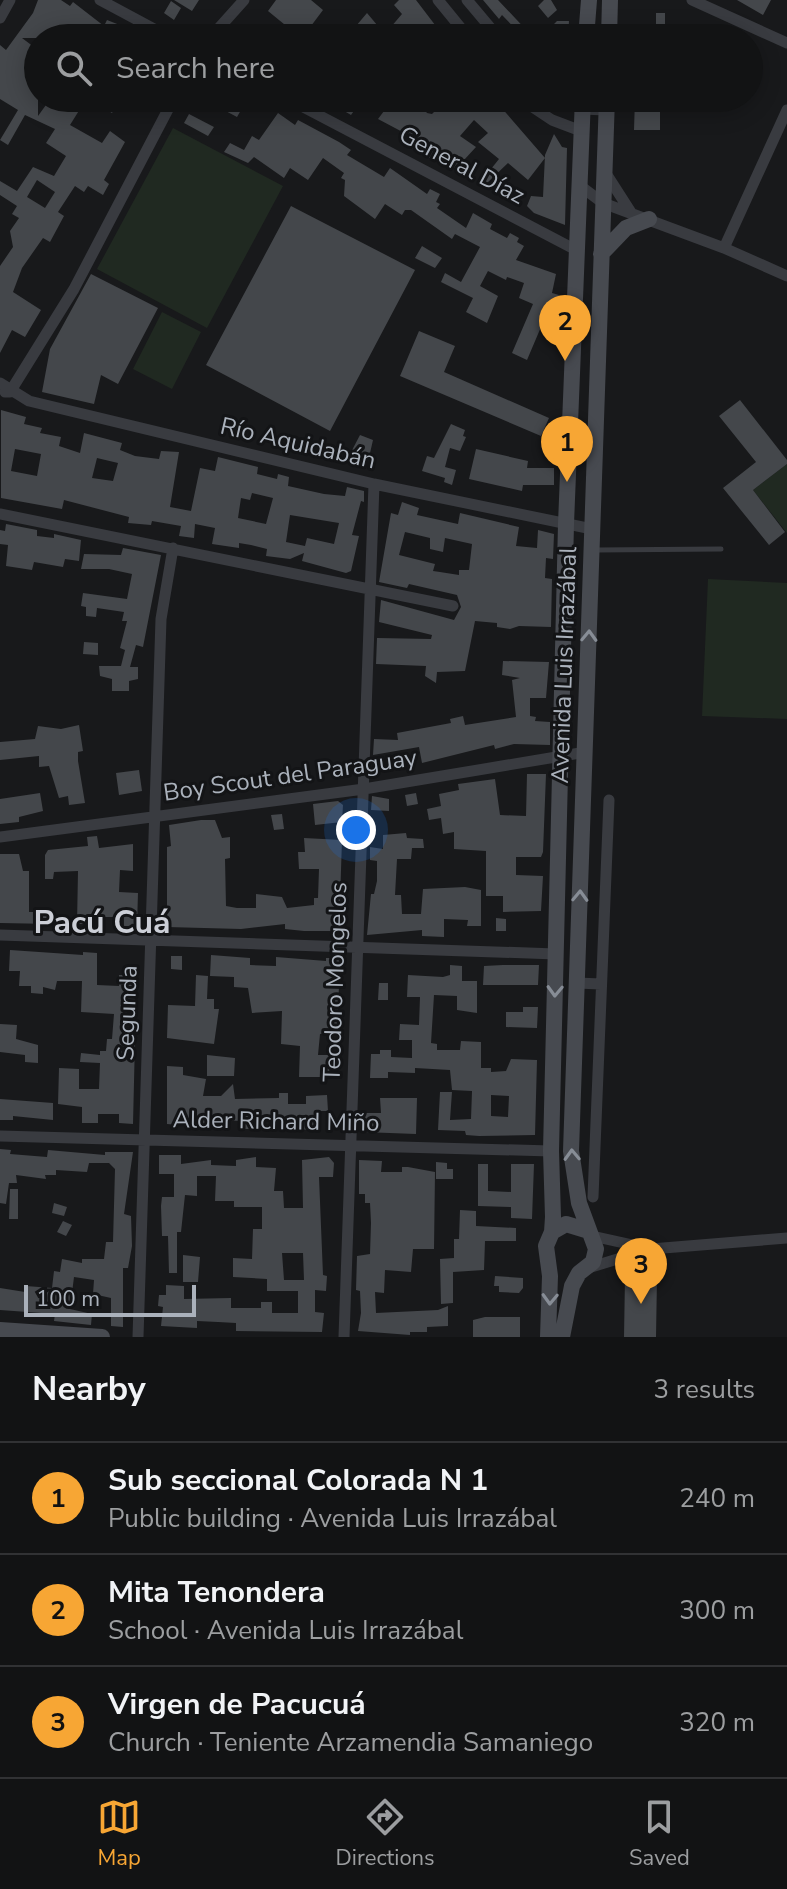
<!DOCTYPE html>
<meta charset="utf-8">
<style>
body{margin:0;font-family:"Nunito Sans",sans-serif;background:#1f2022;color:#f1f3f6}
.scale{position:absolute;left:24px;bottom:20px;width:172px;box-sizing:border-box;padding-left:8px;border:4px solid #aab1bb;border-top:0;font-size:22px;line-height:28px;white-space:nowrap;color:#aab1bb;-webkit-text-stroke:6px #131416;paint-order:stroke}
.you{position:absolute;left:356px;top:830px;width:28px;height:28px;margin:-20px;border:6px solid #fff;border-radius:50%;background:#1a73e8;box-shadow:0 0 0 12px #1a73e833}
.badge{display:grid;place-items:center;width:52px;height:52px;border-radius:50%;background:#f7a634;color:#111;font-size:26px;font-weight:700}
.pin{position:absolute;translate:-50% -66px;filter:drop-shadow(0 2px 4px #0008)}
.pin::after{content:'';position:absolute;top:42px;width:28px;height:24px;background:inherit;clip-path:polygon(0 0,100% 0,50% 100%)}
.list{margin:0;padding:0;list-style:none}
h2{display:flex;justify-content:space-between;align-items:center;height:104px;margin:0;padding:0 32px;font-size:34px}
h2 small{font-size:26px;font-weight:400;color:#9c9ea0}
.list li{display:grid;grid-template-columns:52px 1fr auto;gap:24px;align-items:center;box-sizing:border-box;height:112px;padding:0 32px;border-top:2px solid #313234}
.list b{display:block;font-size:30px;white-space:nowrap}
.list p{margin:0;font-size:26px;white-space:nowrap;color:#9c9ea0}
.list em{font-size:26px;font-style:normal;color:#9c9ea0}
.icon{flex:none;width:44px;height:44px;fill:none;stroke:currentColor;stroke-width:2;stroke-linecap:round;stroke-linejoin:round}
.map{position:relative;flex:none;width:787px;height:1337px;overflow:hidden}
.search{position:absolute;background:#121314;box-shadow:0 4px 20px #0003;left:24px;right:24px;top:24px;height:88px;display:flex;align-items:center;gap:20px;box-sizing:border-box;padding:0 28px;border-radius:44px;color:#9c9ea0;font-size:30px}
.sheet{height:440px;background:#121314}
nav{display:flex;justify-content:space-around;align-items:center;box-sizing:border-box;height:112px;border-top:2px solid #313234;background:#121314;font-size:22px;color:#9c9ea0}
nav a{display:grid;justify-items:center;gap:4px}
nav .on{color:#f7a634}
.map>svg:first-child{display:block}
.green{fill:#202921}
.building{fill:#44474b;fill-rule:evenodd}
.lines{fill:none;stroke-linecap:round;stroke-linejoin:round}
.lane{stroke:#393b40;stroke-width:5}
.street{stroke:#393b40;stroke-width:11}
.secondary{stroke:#474a50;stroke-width:16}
.oneway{stroke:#878d96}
.labels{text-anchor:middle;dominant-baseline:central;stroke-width:6;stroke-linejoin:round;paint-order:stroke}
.street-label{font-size:24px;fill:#aab1bb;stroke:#131416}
.district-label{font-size:32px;font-weight:bold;fill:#cccfd7;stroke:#131416}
</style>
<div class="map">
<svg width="787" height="1337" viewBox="0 0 787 1337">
<rect width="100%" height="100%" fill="#18191b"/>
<path class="green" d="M173,128L283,186L207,328L97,269Z
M162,312L201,332L172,389L133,369Z
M787,464V533L753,490Z
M708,579L787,583V719L702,716Z"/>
<path class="building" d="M38,0H61L70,6L73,2L104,26L107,20L135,31L130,38H92L76,29L67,38L55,29L50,38H22L38,50V116L51,98L62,105L65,100L80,109L70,125L102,143L110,131L125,142L104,180L109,184L103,195L88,186L84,192L75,186L58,212L64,216L50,242L43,238L22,268L13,292L41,310L25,337L12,330L0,353V266L13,247L10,231L19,218L12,214L17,206L0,195V181L17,191L33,167L54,176L66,156L46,143L55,129L25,115L8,145L0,140L18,110L0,99V45L6,50L33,13ZM37,180L55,192L45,208L27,197Z
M174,0H199L192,11Z
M276,0H311L323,10L308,30L318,38H301L268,11Z
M399,0H416L445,38H403L390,28L402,14L394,5Z
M483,0H498L531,35L524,38L502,15L499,19Z
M544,0H551L557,10L548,18L538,6Z
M737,0H771L763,15Z
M171,1L181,8L174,20L164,13Z
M367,13L388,38H358L362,33L356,26Z
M656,13H665V32H656Z
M557,21H569L568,38H560L550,28Z
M252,24L260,28L270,38H254L246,31Z
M105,98H121L112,113L100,106Z
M226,98H248L237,117L220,108Z
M322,98H363L351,115Z
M366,98H415L427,113L432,114L448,98H493L545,158L528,180L508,163L487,183L483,179L499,159L478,142L488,133L474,120L460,136L476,147L464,160L473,165L467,175L437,157L435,161L406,145L412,137L378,119L384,111Z
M635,98H660V130H634Z
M278,113L295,125L298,120L339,142L351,150L347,155L384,177L390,168L427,194L430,189L440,194L436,202L440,204L437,208L466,228L473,213L492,224L490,229L507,238L510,233L519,238L517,242L524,246L516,260L556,274L552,293L559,295L546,329L541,327L527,360L512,353L533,304L519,298L524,283L507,277L506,280L488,271L480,286L498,296L487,323L466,312L473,298L441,282L445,273L461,282L480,247L455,234L452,239L411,210H405L402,215L385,204L375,219L344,196L345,180L341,178L344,173L323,158L308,180L290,168L284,178L254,157L248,163L224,152L230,143L244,150L252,136L259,140Z
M189,114L214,127L208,136L184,123Z
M554,134L562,147L567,148L565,225L534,213L527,206L531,196L543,197L545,155Z
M291,206L415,270L330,431L206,365Z
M422,246L442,258L435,268L415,258Z
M91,274L158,308L118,384L101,375L94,404L42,392L50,349Z
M419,331L455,346L444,372L549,418L541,436L400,376Z
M740,400L787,460V464L753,490L785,532L769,545L723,488L756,462L719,416Z
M1,410L26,417L24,424L42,428L40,433L61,437L59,446L80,453L84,433L122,443L120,450L135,456L159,459L161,451L179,452L170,507L191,511L200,468L215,471L218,457L258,467L257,474L277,479L278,474L289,477L288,486L324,494L345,496L347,487L364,491V502L361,501L352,535L359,536L351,571L346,573L302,561L304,553L290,559L266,556L267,549L251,545L239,543V548L212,544L215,528L195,524L194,538L179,536L181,526L152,521L151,525L128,523L129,517L64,500L62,509L1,498ZM15,449L41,454L37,476L11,471ZM97,458L118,463L113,481L92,478ZM252,493L273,498L266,524L238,518L241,498L250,500ZM290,515L339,523L334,544L307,538L305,546L286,542Z
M451,424L465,430L463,436L466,437L460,451L450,448L445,467L456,470L452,485L444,482L445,478L422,471L427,456L434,458Z
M360,435L373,440L368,462L349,456Z
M476,449L528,461L527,468H554V485H523L522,491L469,479Z
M402,502L419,508L417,515L458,524L460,513L519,527L516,546L537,548L538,530L554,534L553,559L546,558L545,578L552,579L551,627L519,626L510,629L497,627V623L475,621L465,671L437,672L436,683L425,676L426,666L376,664L377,638L431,639L432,635L379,622L381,600L454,620L461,607L457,595L409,584L407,588L379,582L391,513L398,515ZM405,532L430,538V549L443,552L445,538L472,544L469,570H459V575L440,572L433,571L435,564L399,555Z
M6,524L37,530V536L54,538V534L81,540L79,561L65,559L63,567L34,562L32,570L6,566L8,545L0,544V530L5,531Z
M123,548L161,555L143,647L136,645L130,667H138V679L129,681V691H112V679L100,676L99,666H121L125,650L120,648L127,621H122L124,612L97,608L96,617L86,616V607L81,606L83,593L127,599L132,574L109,569H81L84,554L121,555Z
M84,642L98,643V655L83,654Z
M503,661L549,662L546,698H530V716L536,717L535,721L550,722V745L514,744L495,749L494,745L422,763L419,747L373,755L374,739L398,740L397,733L451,723L450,719L463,716L465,725L516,717L512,680L520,678L502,675Z
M79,725L83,751L78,752V761L85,803L69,805L68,796L59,798L49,766L39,767V756L0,760V742L35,739L38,726L61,729Z
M139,770L142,791L119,795L116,773Z
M527,774H546L543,852L541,857H516V875L543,876L541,911L503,912V896H486V851L454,849V832L443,834L441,818L429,820L427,809L441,806L439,794L459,790L458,784L495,779L500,815L526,816Z
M40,793L43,811L19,817V822L0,824V799Z
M416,793L418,804L407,806L405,795Z
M372,796L389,799V811L371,810Z
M338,801L343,805L342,822L315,825L313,804Z
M282,814L284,829L274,830L271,815Z
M201,820H215L222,838L230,837V858L225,859L226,906L237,908H256V894L282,897L287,908L314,905V898H318L319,869H299L298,852H305L304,838L342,840L339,931H304L285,929V924L241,929L167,927V847L171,846L169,825Z
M406,833L407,838L423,839L424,848H412L411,859H397L395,895H401L402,914H421L423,889L465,887L481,890V926H467L468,920L444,919V937L422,936V930L367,935L371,894H374L377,881V861L370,860V847L383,849V835Z
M97,836L99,848L133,844V871L120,870L119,892L138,893L137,926H124V917H92L91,924H77L78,871L54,872L53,879H45V855L48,850L88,846L87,837Z
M0,854H19L23,871H29V912H52V924L0,923Z
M496,918L506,919V931H496Z
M10,950L83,955V952L97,953V985L119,986V975H137L134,1009L127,1008L126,1040H135L133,1124L119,1123V1114H98V1123H82V1107L58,1104L59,1068L79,1069V1089H99L100,1063L80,1062L81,1053L100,1055V1051H106L107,1039H112L114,1014L81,1012L82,981H57L55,990L43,987V994L31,993V986H19L20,971H9Z
M211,955L250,958V965L276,966V957L326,961V958H336L340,961L337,1034H320L318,1055H330L329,1077H299L300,1046L281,1044L282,1011L252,1013L248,988L234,987V977L210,976Z
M171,956H182V970L171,969Z
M450,965L462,966V981H477V1013L457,1010V996L434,995L431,1043L437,1044V1050H460L461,1041L481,1042V1068H491V1072L506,1071L511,1059L537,1060L535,1135L479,1136L466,1135L465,1131L438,1130L440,1092H452L450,1120L471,1119L472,1091L452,1090L450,1070L415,1068V1073L388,1072V1078H370L371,1054H380V1050H391V1057L412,1058V1040H399L400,1024L419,1025L420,997H407L408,975L443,977L450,975ZM491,1095L509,1096L508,1117L491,1116Z
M503,965H539L538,985H483L484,966Z
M196,975L208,976L207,999H214V1009H219L214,1044L167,1038L168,1005L195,1006Z
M379,983H388V1000H378Z
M523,1007H538L537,1028L506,1027V1012H523Z
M0,1024L17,1025L16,1039L38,1045V1063L25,1062V1055L0,1052Z
M207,1055L235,1058L234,1076H207Z
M167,1066L183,1067V1075L206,1079L203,1096H221L233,1084L235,1099L279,1098V1093H288V1104H306V1096L327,1095L328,1111H315L314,1130L292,1129V1118L258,1115V1129H244V1121L213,1120V1128L167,1124Z
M380,1098H417L416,1134L363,1132V1113H381Z
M0,1099L53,1103V1120L13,1116V1120H0Z
M0,1149L11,1150L10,1154L47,1157L48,1150L105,1155V1152H133L124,1214L131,1216L132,1246L128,1268H123V1327L111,1326V1298L93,1294L94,1280L74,1277L70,1309L92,1314L91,1325L54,1321L55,1314L0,1310V1288L25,1292L26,1286L52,1288L54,1271L60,1272L62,1259L82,1263V1259H104L106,1242H113L115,1169L109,1163H89L87,1172L56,1170V1175H45L46,1179L16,1175L17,1183H9L6,1204L0,1203Z
M159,1155H181V1164L211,1160V1165L236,1166V1160L256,1157V1167L276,1168L274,1191H283L284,1208H303L302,1160L329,1157L334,1163L333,1177H319L323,1275L327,1276L326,1291L315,1290V1312L324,1313L322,1332L236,1331V1323L218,1322L197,1321V1328L161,1326L163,1307L158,1306L159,1295H166V1285L184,1286V1299L231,1298V1308H261V1302H272V1313H298V1291H267V1279L233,1277V1258L252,1259L253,1229H262V1207H234V1201H215L216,1176H197V1196L185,1195L181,1232H177V1273H169L168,1236H162L161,1206L162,1197H174V1174H159ZM282,1253H303L304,1280H284Z
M359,1160L382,1161L381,1172H402V1167H408L435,1172L434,1249H413L411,1272L385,1270L384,1293L375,1292L376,1313L438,1310L448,1306V1326L427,1327V1332H410V1335L358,1331L361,1313L360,1291L356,1290L357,1256L370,1254L371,1223L370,1203H365V1194H359Z
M436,1162L447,1163V1169H453V1179H436Z
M478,1164H488V1191L511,1192V1164H534L532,1219L511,1218V1207L478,1206Z
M10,1189H18V1219H9Z
M54,1203L67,1207L64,1216L52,1213Z
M460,1210L476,1211V1226L516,1228V1241H485L484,1270L453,1272V1303L441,1304L440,1259L454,1258V1239H459Z
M63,1221L72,1225L66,1236L57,1232Z
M183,1255L200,1257L198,1282H183Z
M495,1276L523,1278V1288L519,1293L499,1292V1286H494Z
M625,1277L657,1278L656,1337H624Z
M485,1317H520V1337H473V1320Z"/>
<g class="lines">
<path class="lane" d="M596,550L721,549"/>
<path class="street" d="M100,0L171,38
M438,0L469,38
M467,0L499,38
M692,0L787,43
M0,18L10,0
M210,38L244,0
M286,98L576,250
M519,98L552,120L581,131
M551,98L582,109L606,110
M607,175L632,214
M579,185L603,203L724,248L787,276
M724,248L787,110
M0,383L29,401L374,484L592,529
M5,392H10L74,289L174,98
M0,514L453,606
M0,837L364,789L586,752
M0,935L556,954
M577,983L601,984
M0,1136L551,1151
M593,1197L609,800
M592,1236L651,1249L787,1238
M588,1268L647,1250
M138,1337L161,619L173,548
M344,1337L374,484"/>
<path class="secondary" d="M586,38L589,0
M609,38L610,0
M601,254L626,228L649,219
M552,1232L566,1224L589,1231
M0,1330L102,1337
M548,1337L550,1276L546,1246L552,1232L553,1217L551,1151L566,524L583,98
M562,1337L572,1286L579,1273L593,1262L596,1249L579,1203L571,1151L607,98"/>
</g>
<defs><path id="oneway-chevron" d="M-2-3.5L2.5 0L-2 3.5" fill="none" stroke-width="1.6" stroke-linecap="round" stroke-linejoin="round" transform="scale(2)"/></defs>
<g class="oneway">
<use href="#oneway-chevron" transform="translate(589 636) rotate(-88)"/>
<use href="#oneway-chevron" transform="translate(580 896) rotate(-88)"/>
<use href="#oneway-chevron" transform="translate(555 991) rotate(92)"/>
<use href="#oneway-chevron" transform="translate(572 1155) rotate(-92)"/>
<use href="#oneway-chevron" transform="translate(550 1299) rotate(92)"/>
</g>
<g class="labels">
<g class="street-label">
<text transform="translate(462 165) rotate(28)">General Díaz</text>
<text transform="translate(298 443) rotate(13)">Río Aquidabán</text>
<text transform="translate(564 665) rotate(-88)">Avenida Luis Irrazábal</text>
<text transform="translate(290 775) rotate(-8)">Boy Scout del Paraguay</text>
<text transform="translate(335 982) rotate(-88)">Teodoro Mongelos</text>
<text transform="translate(127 1013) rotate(-88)">Segunda</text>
<text transform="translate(276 1121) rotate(1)">Alder Richard Miño</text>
</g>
<g class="district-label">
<text x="102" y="922">Pacú Cuá</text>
</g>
</g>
</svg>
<div class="scale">100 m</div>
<div class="you"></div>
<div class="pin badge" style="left:567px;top:482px">1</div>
<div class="pin badge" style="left:565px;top:361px">2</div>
<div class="pin badge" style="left:641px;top:1304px">3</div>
<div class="search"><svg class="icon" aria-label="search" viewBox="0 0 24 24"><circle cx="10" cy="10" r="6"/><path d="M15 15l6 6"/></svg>Search here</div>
</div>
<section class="sheet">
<h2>Nearby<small>3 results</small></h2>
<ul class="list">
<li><span class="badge">1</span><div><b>Sub seccional Colorada N 1</b><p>Public building · Avenida Luis Irrazábal</p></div><em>240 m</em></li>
<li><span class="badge">2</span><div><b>Mita Tenondera</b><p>School · Avenida Luis Irrazábal</p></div><em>300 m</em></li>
<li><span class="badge">3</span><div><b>Virgen de Pacucuá</b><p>Church · Teniente Arzamendia Samaniego</p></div><em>320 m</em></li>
</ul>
</section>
<nav>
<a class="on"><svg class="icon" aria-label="map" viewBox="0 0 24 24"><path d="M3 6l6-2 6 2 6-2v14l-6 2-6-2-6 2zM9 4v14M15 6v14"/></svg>Map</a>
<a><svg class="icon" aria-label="directions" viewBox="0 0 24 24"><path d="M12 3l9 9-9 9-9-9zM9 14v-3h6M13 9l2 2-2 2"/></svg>Directions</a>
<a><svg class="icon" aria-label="saved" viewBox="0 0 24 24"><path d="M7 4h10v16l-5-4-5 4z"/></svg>Saved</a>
</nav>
